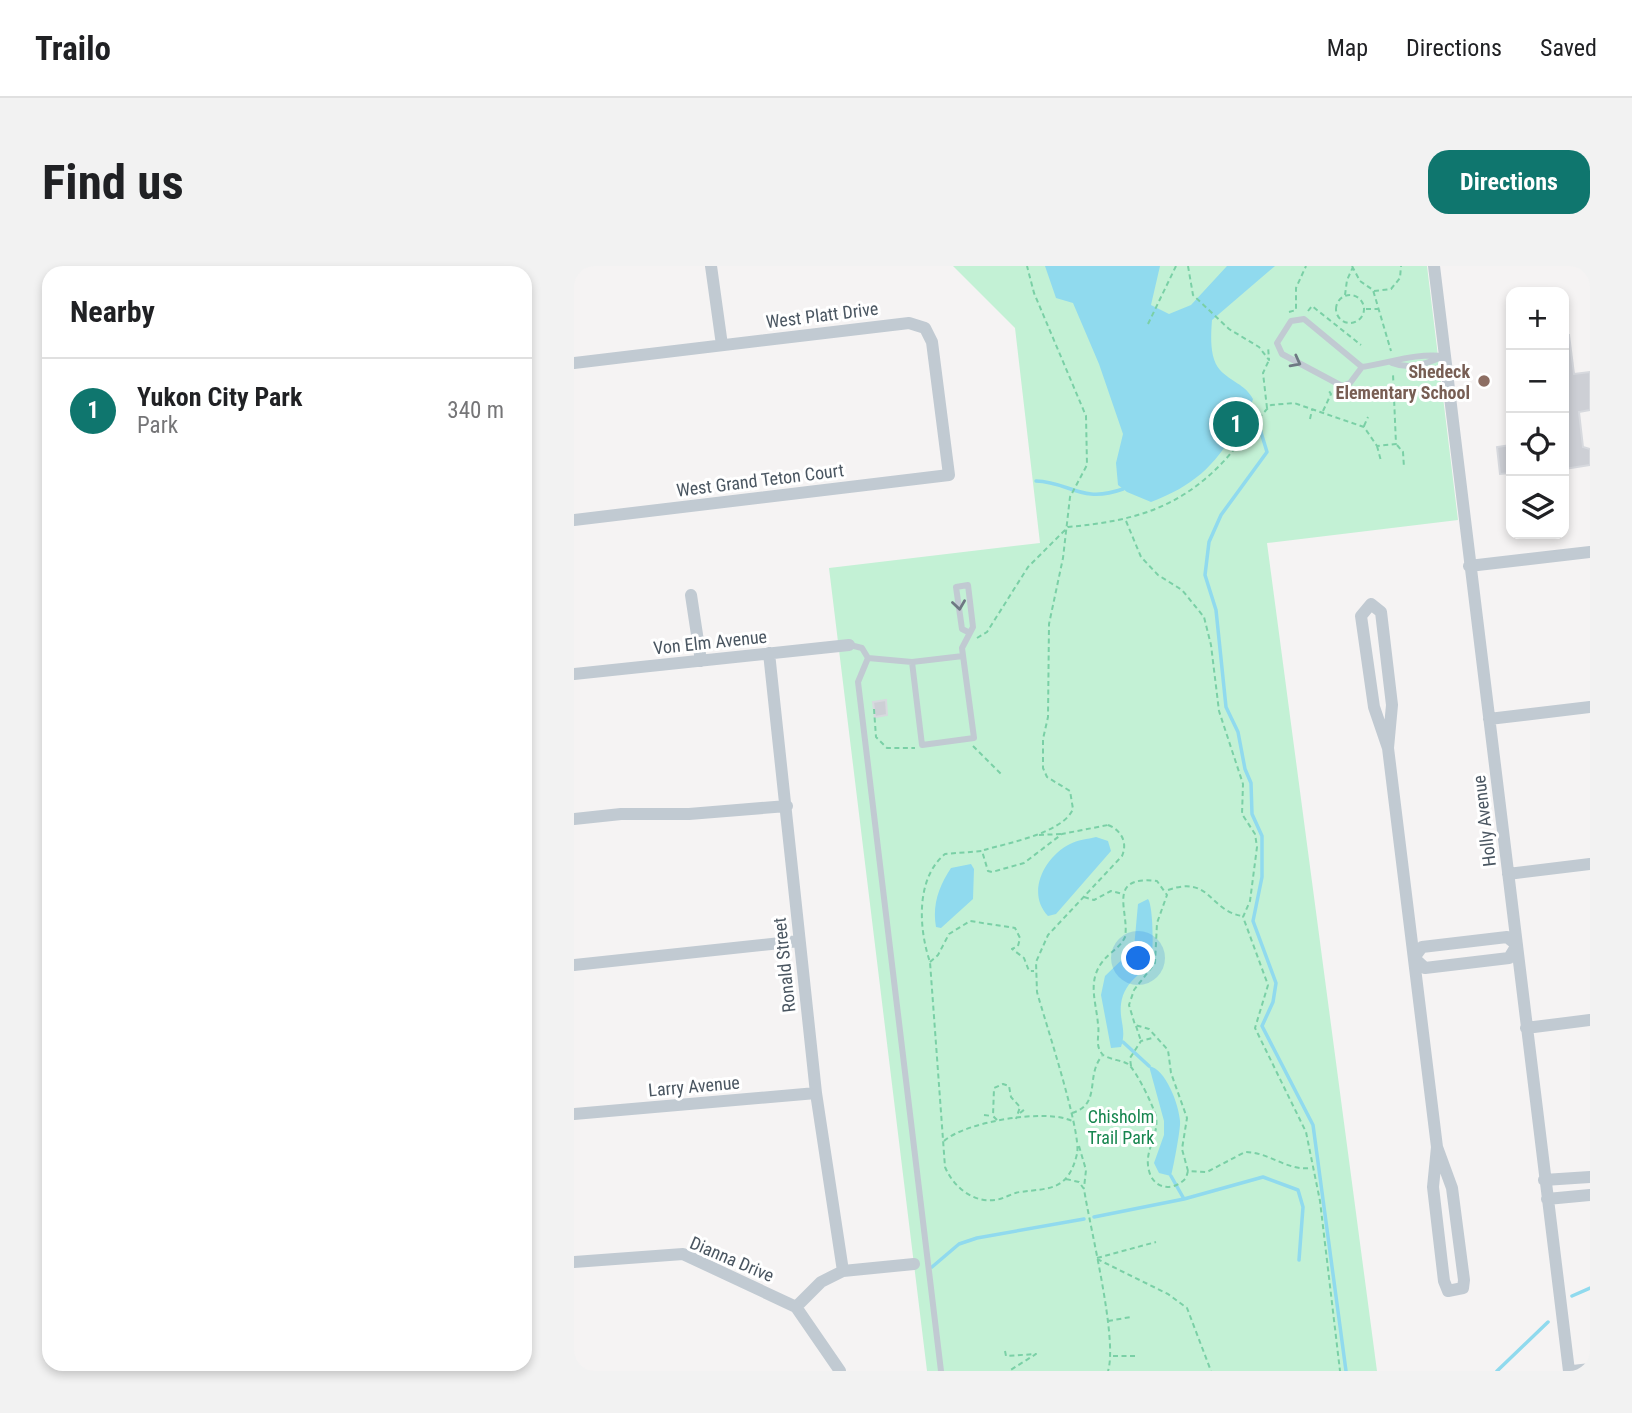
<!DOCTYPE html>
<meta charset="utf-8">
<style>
body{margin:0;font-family:"Roboto Condensed",sans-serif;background:#f2f2f2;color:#202124}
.controls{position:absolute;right:21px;top:21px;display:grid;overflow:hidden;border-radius:14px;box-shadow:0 4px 10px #0003}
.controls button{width:63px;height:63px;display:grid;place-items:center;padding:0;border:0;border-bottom:2px solid #e0e0e0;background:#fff;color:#202124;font:35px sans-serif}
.you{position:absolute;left:565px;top:693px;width:24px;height:24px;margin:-18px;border:5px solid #fff;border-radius:50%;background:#1a73e8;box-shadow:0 0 0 10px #1a73e833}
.badge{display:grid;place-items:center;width:46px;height:46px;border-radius:50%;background:#0f766e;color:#fff;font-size:23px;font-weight:700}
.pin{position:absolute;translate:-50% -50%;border:4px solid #fff;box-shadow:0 2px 7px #0006}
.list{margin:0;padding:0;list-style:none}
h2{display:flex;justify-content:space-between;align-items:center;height:91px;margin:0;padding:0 28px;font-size:30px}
h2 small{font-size:23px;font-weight:400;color:#757577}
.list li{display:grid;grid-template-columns:46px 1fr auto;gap:21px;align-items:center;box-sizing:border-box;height:105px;padding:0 28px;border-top:2px solid #e0e0e0}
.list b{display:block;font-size:26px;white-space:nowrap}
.list p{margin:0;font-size:23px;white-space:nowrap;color:#757577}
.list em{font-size:23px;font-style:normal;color:#757577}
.icon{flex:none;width:38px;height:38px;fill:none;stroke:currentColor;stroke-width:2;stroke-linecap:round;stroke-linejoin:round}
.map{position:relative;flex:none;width:1016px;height:1105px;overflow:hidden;border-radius:21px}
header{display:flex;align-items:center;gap:42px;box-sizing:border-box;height:98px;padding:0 35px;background:#fff;border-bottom:2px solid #e0e0e0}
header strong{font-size:33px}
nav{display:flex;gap:38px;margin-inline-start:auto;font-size:24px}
.intro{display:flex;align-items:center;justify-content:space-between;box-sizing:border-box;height:168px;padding:0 42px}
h1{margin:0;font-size:49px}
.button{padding:18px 32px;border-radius:21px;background:#0f766e;color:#fff;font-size:24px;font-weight:700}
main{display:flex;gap:42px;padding:0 42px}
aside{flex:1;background:#fff;border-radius:21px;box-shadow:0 4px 10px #0003}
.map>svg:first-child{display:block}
.green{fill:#c3f1d5}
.water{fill:#90daee}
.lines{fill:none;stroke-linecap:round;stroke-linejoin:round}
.stream{stroke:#90daee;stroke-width:3.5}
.building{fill:#cdcfd5;stroke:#d7d9de;stroke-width:2}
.path{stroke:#7ad0a6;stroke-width:2;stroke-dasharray:5 3.5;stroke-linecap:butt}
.lane{stroke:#c1cad2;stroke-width:6}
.street{stroke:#c1cad2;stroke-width:12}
.oneway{stroke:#6e7983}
.education-dot{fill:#8d6e63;stroke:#fff;stroke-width:2.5}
.labels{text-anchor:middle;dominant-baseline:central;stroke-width:6;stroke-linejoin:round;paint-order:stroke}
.street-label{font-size:18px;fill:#4a5661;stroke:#fff}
.education-label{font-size:18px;font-weight:bold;fill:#785e54;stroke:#fff;text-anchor:end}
.park-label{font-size:18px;fill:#17864f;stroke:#fff}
</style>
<header>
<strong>Trailo</strong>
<nav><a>Map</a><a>Directions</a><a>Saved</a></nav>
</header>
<div class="intro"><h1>Find us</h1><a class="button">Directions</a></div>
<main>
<aside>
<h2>Nearby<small></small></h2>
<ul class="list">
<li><span class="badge">1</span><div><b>Yukon City Park</b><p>Park</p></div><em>340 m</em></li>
</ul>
</aside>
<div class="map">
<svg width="1016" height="1105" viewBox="0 0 1016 1105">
<rect width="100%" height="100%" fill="#f5f3f3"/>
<path class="green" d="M379,0H853L884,254L693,277L803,1105H353L255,302L466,277L441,62Z"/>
<path class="water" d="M471,0H586L577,39L595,48L617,39L653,0H701L638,54C637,68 635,92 646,104C657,116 671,118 679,133C676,145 669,152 663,162C640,201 619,220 577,236L553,226L544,219L542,197L549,168L525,98L499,37L482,32Z
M522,571L534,575L537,585L482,648L474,650C452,627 470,591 496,578C503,574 514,573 522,571Z
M397,598L400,603L399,633L367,662L362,661C358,639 365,620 377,602Z
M574,633C579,639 580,684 577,692C570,710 551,712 547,738C545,755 553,763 547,781L537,782L527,729L531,710L560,682L564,638Z
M575,800C592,803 605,839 606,855C607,862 599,903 597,910L585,907L580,897L590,869V855Z"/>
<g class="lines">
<path class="stream" d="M667,149L686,163L693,186L647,249L635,276L631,309L642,344L652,441L664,466L671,503L677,517L678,548L688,570V611L679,655L702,717L699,736L688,760L739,859L772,1105
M462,215C496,216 507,238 549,223
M549,776L575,800
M597,910L610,933
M520,951L610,933L689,911L724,924L729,941L725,994
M358,1001L385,978L403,972L510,953
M998,1030L1016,1022
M923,1105L974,1056"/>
</g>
<path class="building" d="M990,69H995L1000,108L1016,106V144L1005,146L1009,181L1016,183V199L990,203Z
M937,179V207L926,208L923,181Z
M312,434L313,449L301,451L299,436Z"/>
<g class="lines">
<path class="path" d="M614,0L619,29L655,63L685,81L695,94L694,80
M778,0L786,15L799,24L817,85
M800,25L817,23L826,12L827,0
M762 43a14 14 0 1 1 28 0a14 14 0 1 1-28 0Z
M771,29L773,14L779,1
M792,43H804
M734,45L738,40L787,79
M715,46L722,44V22L732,0
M574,58L602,0
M693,142L689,107L695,94
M749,145L757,128L755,125
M736,153L738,144
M790,160L794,151
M823,179L829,186L830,202
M803,180L807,195
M552,255L567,291L584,309L608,324L630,351L637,379L645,445L669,518L668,548L681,568L683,581L676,635L669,651L694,719L681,762L732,866L746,935L766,1105
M403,372L413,366L454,301L494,261C559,255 605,243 651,194C667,176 680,156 697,139L720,137L790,161L803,180L822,178L819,108
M300,443L302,471L313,482H341
M399,480L428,509
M534,559C547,564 554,576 548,590L474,669L462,696L463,726C471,755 508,867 503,888C494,925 476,922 446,926C438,927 430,933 421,934C398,937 379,920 371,901L356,696C345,664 341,613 371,588L408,585L414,605L418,606L450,597L488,568Z
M465,569L487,568
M410,584C434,577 489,567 499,543L496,525L473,511L469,502V473L474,451L475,358L489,292L496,231L513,199L512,150L460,27L453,0
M594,624C637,609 634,644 668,650
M510,631L520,634L537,625L549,628
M356,696L364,689L375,668L396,655L441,662L446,672L444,680L438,683L450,692L455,705H460
M562,760L567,775
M557,800L556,792L567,775L578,772
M446,847L451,843
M498,847C528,838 511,810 528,790
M410,849L418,850
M423,854L419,850L420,822L429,818L435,820L437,831L446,841L442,853
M370,875C391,856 472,842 498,855
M505,880L512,904L510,922
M614,905L612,912C597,928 576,922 574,899C572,883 585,868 582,851C580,841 562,804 554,798C547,794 537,794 529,789C520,779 526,770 524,758C522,735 513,715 529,695C536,686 546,682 551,671C556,646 531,609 583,615L593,629L583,657L581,697L560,724L555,739L561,759L575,763L594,784L597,807L613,852L608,883L614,905L633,906L671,886C695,886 713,905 736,902
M492,913L505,916L510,923C516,962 544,1073 534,1105
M523,992L582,976
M523,993L594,1028L613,1042L637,1105
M534,1055L557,1051
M431,1085L432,1090L462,1088L435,1105
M539,1090H564"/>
<path class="lane" d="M818,97C836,104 851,98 868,91
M788,101L730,53L717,55L703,77L708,88L768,120L776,117L788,101C817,97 839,87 870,90
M276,379L288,382L294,392L284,416L367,1105
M294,392L338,396L389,390
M338,396L348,479L400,472L388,382L399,361L394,319L382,321L388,363L394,366"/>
<path class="street" d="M137,0L148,79
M860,0L995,1105
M0,97L335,57L351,62L358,76L375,209L0,254
M895,300L1016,286
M117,329L127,395
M195,387L242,827L269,1005
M0,408L275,379
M915,453L1016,441
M814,482L800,441L787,350L797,338L807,346L818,439L814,482L863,881L859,921L870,1015L874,1025L889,1022L890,1014L878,922L863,881
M0,553L47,548H115L213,540
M934,608L1016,598
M933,671L943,679L935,692L851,702L840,692L848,681Z
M0,699L225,675
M952,762L1016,754
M0,848L242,827
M970,914L1016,911
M973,933L1016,929
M0,996L109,988L222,1041L266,1105
M222,1041L247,1016L269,1005L340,998
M999,1105L1016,1103"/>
</g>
<defs><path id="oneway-chevron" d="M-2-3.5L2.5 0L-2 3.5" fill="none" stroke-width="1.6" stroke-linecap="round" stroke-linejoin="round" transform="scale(1.75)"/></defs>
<g class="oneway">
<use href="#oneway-chevron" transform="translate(722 96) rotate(28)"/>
<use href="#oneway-chevron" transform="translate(385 339) rotate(82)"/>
</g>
<circle class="education-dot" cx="910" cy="115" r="7"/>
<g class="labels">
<g class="street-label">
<text transform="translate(248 49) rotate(-7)">West Platt Drive</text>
<text transform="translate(186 214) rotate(-7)">West Grand Teton Court</text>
<text transform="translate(136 376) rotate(-6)">Von Elm Avenue</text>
<text transform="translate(910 555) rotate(-97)">Holly Avenue</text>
<text transform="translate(210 699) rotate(-96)">Ronald Street</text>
<text transform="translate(120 820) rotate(-5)">Larry Avenue</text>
<text transform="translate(158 993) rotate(23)">Dianna Drive</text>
</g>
<g class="education-label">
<text x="896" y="105">Shedeck<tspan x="896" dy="21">Elementary School</tspan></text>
</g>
<g class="park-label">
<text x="547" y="850">Chisholm<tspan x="547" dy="21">Trail Park</tspan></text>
</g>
</g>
</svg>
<div class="controls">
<button>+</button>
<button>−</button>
<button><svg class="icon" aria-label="locate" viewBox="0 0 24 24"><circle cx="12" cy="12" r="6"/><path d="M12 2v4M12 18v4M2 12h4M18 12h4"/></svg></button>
<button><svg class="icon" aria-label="layers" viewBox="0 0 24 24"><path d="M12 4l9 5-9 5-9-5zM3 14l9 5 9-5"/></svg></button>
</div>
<div class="you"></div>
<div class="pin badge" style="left:662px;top:158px">1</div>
</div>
</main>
